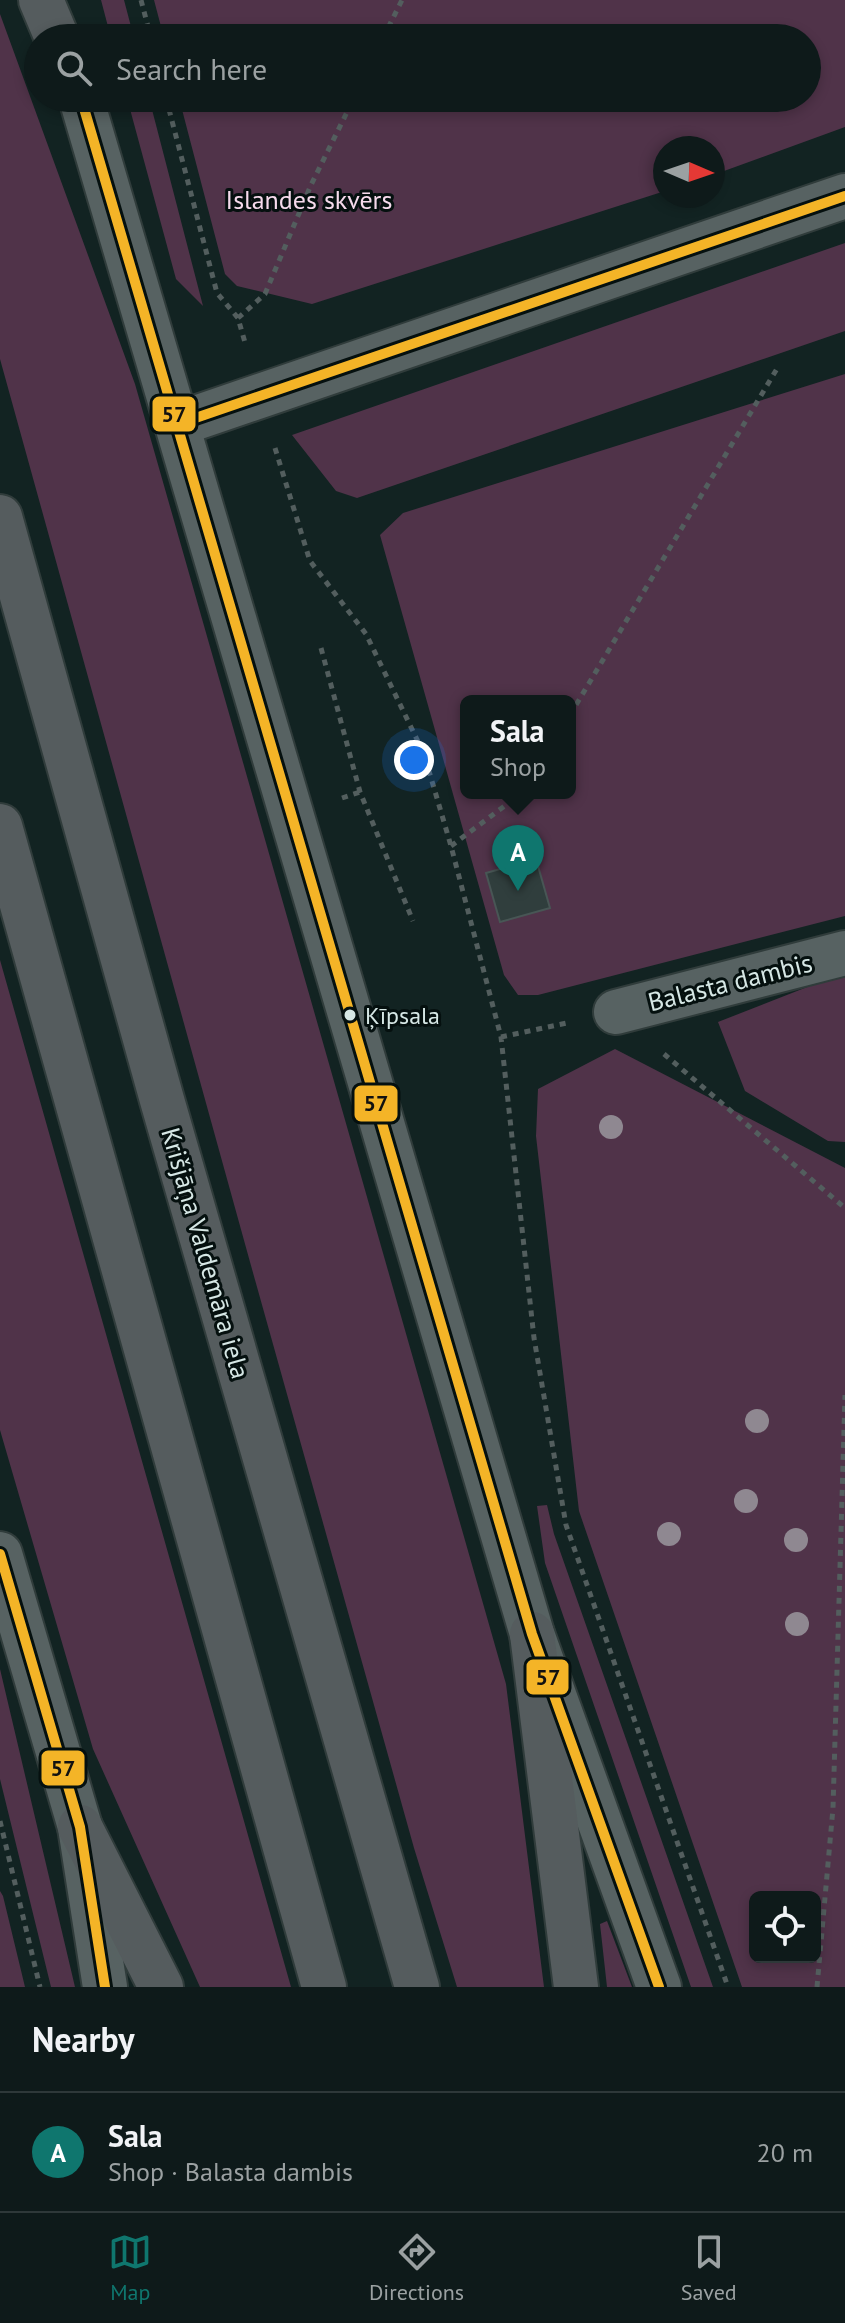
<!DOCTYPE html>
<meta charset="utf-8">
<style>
body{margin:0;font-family:"PT Sans",sans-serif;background:#1c2727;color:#f1f3f6}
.controls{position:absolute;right:24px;bottom:24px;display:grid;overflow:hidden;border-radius:12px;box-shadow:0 4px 12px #0003}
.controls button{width:72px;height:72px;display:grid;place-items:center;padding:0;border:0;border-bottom:2px solid #2e3839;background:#0e1a1a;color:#f1f3f6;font:40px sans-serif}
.compass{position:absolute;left:653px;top:136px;width:72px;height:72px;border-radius:50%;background:#0e1a1a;box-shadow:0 4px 12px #0003;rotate:92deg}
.you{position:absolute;left:414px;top:760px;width:28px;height:28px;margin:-20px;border:6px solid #fff;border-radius:50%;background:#1a73e8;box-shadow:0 0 0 12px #1a73e833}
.badge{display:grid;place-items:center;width:52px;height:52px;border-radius:50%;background:#0f766e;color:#fff;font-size:26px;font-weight:700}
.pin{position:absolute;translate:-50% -66px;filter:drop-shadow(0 2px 4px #0008)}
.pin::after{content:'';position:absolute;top:42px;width:28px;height:24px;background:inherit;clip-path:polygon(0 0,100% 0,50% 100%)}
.popup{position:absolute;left:460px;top:695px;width:116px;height:104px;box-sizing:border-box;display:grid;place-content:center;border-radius:12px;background:#0e1a1a;filter:drop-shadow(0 2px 6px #0005);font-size:26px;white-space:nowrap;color:#9ba1a2}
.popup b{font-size:30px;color:#f1f3f6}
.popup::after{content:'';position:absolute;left:50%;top:100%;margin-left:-16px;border:16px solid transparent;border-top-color:#0e1a1a}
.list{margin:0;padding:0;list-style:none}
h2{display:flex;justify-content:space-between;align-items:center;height:104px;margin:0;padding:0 32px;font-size:34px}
h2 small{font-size:26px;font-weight:400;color:#9ba1a2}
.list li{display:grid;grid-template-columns:52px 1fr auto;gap:24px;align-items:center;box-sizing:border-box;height:120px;padding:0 32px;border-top:2px solid #2e3839}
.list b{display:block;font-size:30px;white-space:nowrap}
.list p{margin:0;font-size:26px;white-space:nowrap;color:#9ba1a2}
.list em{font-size:26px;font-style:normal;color:#9ba1a2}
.icon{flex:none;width:44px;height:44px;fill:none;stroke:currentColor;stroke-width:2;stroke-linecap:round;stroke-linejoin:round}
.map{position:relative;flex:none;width:845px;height:1987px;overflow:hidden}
.search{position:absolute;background:#0e1a1a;box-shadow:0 4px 12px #0003;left:24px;right:24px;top:24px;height:88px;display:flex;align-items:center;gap:20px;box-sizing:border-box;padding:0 28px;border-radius:44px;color:#9ba1a2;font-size:30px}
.sheet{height:224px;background:#0e1a1a}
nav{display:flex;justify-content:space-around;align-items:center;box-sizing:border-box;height:112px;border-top:2px solid #2e3839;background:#0e1a1a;font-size:22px;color:#9ba1a2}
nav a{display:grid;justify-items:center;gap:4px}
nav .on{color:#0f766e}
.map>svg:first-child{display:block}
.green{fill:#503349;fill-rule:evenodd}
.building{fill:#303e3d;stroke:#485655;stroke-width:2}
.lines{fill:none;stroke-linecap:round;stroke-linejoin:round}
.street-casing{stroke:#303c3b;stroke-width:48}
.secondary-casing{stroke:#303c3b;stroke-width:48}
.primary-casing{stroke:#303c3b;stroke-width:48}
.path{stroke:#535e5e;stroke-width:5;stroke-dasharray:6 6;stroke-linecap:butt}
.street{stroke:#576262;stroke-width:44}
.secondary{stroke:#576262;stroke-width:44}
.primary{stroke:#555c5e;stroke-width:44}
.bus-1-casing{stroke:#05100f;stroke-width:16}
.bus-1{stroke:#f4b427;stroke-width:10}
.tree{fill:#8f8891}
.bus-dot{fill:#d6e7e5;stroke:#05100f;stroke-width:3}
.labels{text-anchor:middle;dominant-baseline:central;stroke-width:6;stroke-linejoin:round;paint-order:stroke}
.bus-label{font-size:24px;fill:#d6e7e5;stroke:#05100f;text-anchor:start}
.park-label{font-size:26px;fill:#f6daec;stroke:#05100f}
.street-label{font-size:26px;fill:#d6e7e5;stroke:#05100f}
.line-badge{stroke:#05100f;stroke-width:3}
.pale-badge-label{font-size:22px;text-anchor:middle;font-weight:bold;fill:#111}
</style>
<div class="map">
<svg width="845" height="1987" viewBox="0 0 845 1987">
<rect width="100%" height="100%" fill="#122322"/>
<path class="green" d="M101,0H124L134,38H111Z
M154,0H845V127L713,175V148H665V191L312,304L237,286L225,274L179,98H807V38H164Z
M0,14L135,384L506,1684L544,1987H457L414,1848L250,1262L0,359Z
M127,98H149L203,306L176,279Z
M845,243V331L357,498L336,491L292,435Z
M845,374V916L538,995H518L504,975L380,535L403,513ZM466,701H570V793H466Z
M0,960L291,1987H200L93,1749L0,1430Z
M845,976V1142L828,1141L745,1091L718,1022L825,980Z
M615,1049L845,1168V1987H742L579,1511L536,1136L538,1089ZM755,1897H815V1957H755Z
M547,1505L554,1534L713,1987H691L545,1563L537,1506Z
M0,1669L75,1987H51L0,1779Z
M0,1891L3,1896L25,1987H0Z
M607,1921L632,1987H607L600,1924Z"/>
<path class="building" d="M536,859L550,908L500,922L486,873Z"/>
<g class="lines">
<defs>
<path id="street" d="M616,1012L845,953"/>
<path id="secondary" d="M81,98L532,1634L659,1987
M178,424L845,196
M0,1554L80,1827L105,1987"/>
<path id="primary" d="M41,0L57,38
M0,517L162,1100L417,1987
M0,826L324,1987
M532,1634L576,1987
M80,1827L161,1987"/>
</defs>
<use href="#street" class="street-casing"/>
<use href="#secondary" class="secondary-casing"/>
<use href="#primary" class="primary-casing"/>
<path class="path" d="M141,0L151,38
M383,38L402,0
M166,98L217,293L238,318L246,346
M238,318L265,294L311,185L354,98
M275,448L310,561L366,634L424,754L451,846L501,1037L534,1338L566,1525L728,1987
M321,648L360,792L413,921
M570,715L778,367
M342,798L360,792
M451,846L522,793
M501,1037L567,1023
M664,1054L845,1208
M0,1821L40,1987
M817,1987L833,1808L845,1395"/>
<use href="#street" class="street"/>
<use href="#secondary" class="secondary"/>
<use href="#primary" class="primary"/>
<defs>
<path id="bus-1" d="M81,98L532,1634L659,1987
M178,424L845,196
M0,1554L80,1827L105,1987"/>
</defs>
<use href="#bus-1" class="bus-1-casing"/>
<use href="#bus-1" class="bus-1"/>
</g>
<g class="tree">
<circle cx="611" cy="1127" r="12"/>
<circle cx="757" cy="1421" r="12"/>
<circle cx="746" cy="1501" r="12"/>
<circle cx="669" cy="1534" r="12"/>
<circle cx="796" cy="1540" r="12"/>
<circle cx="797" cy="1624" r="12"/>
</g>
<circle class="bus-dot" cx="350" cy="1015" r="7"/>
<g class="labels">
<g class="bus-label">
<text x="365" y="1015">Ķīpsala</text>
</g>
<g class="park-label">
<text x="309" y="199">Islandes skvērs</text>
</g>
<g class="street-label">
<text transform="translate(730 982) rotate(-14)">Balasta dambis</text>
<text transform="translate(206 1253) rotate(74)">Krišjāņa Valdemāra iela</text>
</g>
</g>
<g class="line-badge">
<rect x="151" y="395" width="46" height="38" rx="8" fill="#f4b427"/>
<rect x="353" y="1084" width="46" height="39" rx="8" fill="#f4b427"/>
<rect x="525" y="1658" width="45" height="38" rx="8" fill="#f4b427"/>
<rect x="40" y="1749" width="46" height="38" rx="8" fill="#f4b427"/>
</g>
<g class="pale-badge-label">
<text x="174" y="422">57</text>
<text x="376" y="1111">57</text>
<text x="548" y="1685">57</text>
<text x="63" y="1776">57</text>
</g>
</svg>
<div class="controls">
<button><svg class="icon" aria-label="locate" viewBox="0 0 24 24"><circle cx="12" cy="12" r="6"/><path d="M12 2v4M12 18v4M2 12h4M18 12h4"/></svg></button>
</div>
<svg class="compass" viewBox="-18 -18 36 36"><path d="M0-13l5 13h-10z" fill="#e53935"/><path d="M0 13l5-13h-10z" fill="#9ba1a2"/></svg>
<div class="you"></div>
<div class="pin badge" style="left:518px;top:891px">A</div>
<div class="popup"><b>Sala</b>Shop</div>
<div class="search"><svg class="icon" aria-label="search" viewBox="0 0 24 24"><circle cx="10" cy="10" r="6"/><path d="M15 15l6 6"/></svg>Search here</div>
</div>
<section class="sheet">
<h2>Nearby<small></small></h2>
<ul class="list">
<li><span class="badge">A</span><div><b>Sala</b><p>Shop · Balasta dambis</p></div><em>20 m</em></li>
</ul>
</section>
<nav>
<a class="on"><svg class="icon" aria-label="map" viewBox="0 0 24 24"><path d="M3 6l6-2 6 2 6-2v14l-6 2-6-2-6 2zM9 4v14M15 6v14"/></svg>Map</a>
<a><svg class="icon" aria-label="directions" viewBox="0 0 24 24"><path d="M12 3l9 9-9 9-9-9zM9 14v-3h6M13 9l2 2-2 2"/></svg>Directions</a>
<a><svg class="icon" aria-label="saved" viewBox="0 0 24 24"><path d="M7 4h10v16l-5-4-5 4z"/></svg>Saved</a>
</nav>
